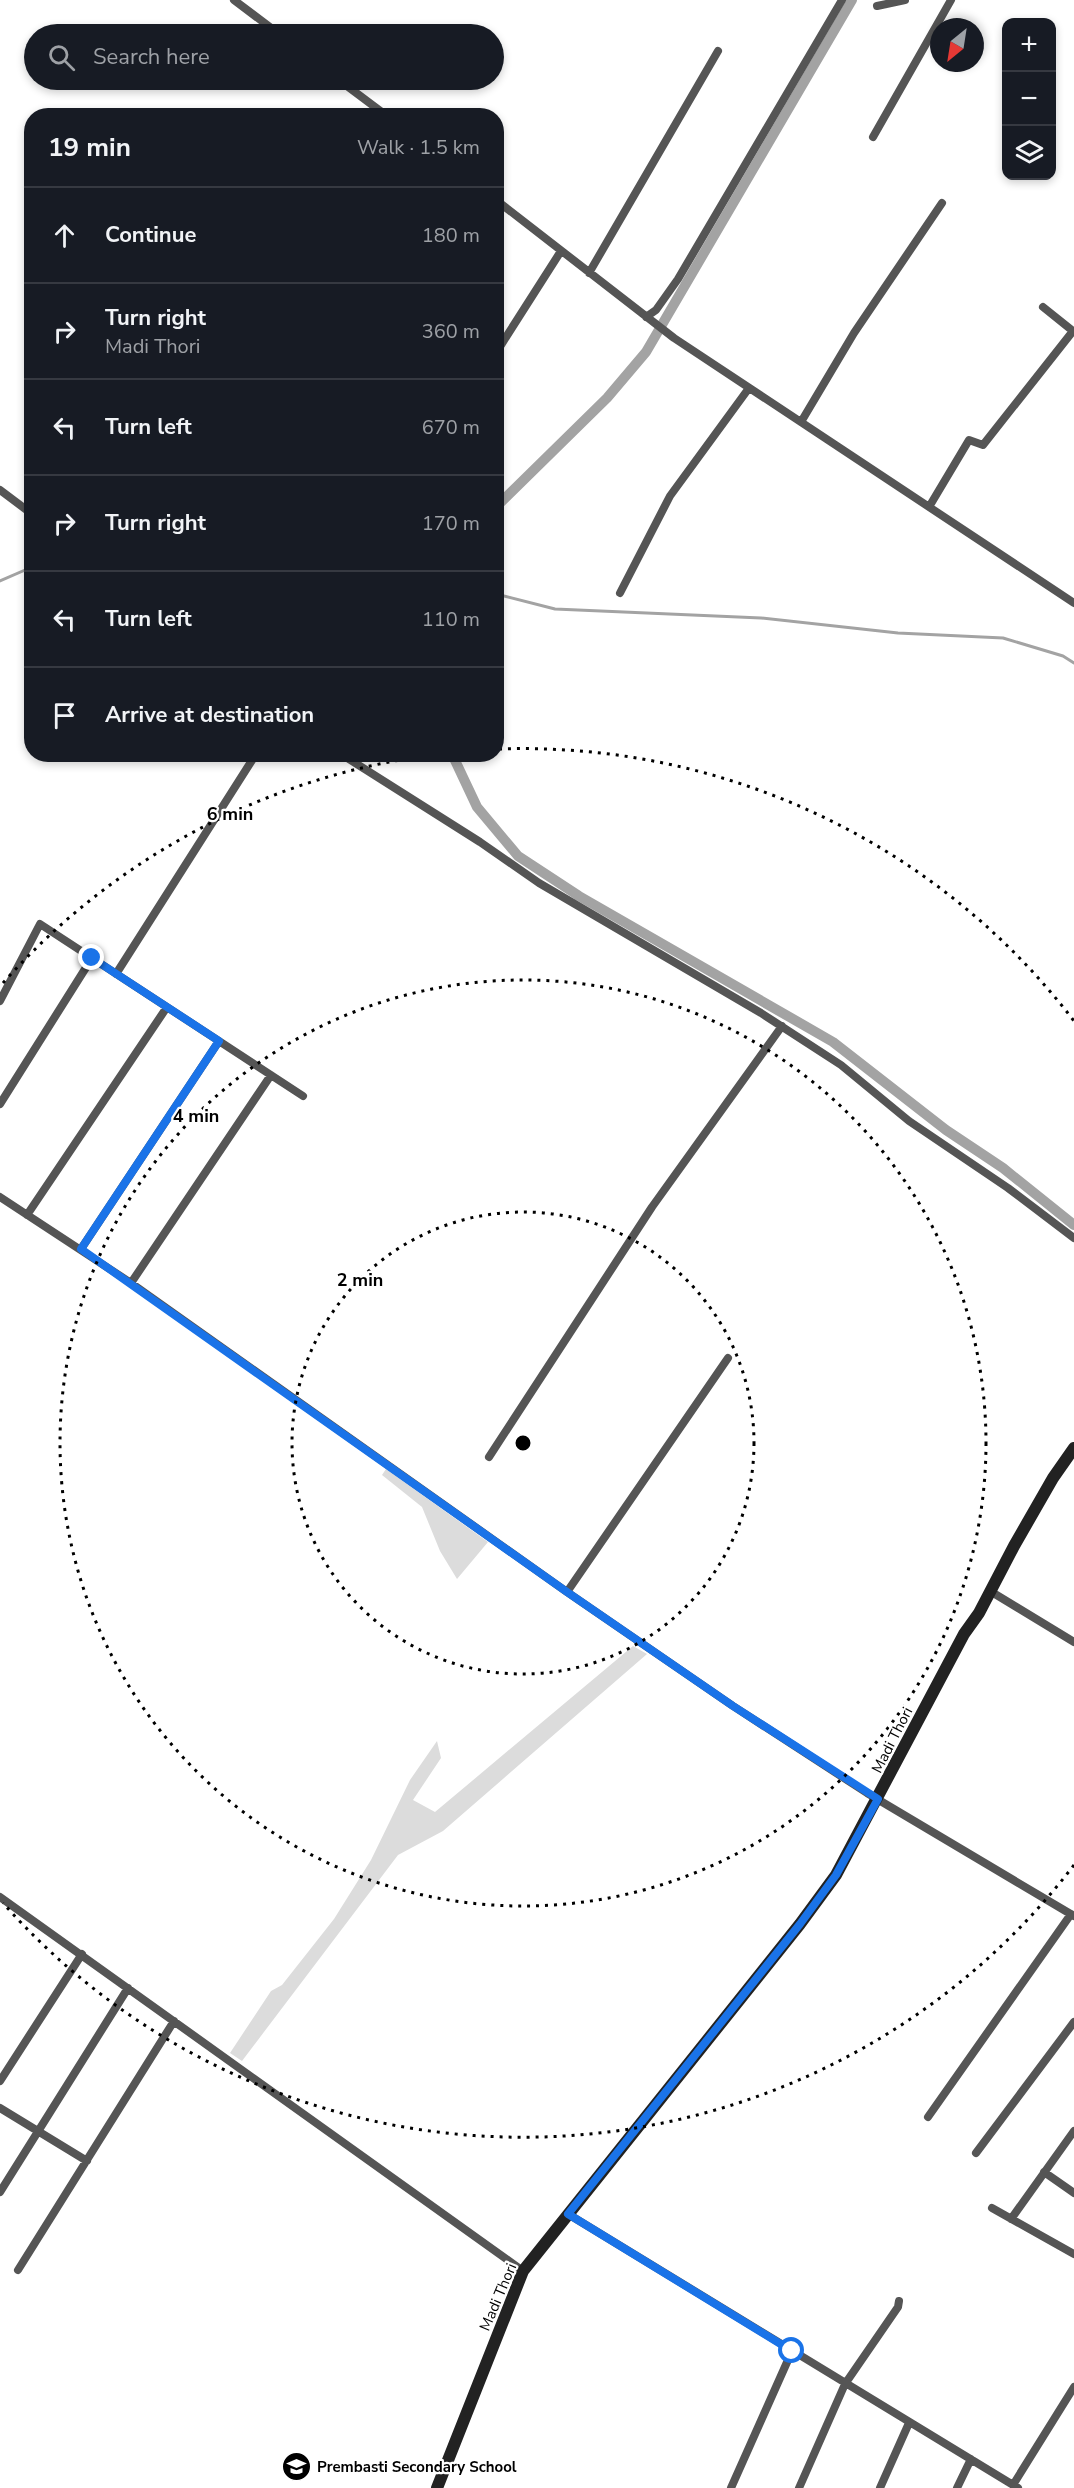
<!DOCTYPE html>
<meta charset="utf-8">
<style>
body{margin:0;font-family:"Nunito Sans",sans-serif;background:#20242c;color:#f1f3f6}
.controls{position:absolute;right:18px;top:18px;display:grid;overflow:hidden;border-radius:12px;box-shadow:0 3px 9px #0003}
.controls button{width:54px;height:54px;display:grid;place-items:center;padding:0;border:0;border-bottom:2px solid #363941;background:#171b24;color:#f1f3f6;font:30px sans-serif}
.compass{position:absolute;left:930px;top:18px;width:54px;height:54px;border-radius:50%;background:#171b24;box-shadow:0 3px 9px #0003;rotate:210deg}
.stop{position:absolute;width:18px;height:18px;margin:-14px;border:4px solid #1a73e8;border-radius:50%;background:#fff}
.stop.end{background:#1a73e8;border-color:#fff;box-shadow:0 2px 6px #0008}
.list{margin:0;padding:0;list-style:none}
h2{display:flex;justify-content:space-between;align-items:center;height:78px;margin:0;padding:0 24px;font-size:26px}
h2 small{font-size:20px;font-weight:400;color:#9ea1a6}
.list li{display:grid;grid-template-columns:39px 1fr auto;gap:18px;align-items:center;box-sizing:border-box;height:96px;padding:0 24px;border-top:2px solid #363941}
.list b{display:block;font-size:22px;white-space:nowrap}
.list p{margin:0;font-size:20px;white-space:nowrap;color:#9ea1a6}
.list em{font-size:20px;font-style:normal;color:#9ea1a6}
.icon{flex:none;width:33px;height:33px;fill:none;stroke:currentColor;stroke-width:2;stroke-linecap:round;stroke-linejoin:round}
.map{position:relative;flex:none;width:1074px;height:2488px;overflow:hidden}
.search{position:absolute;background:#171b24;box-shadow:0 3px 9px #0003;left:24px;top:24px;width:480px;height:66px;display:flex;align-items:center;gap:15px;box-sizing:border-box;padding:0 21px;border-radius:33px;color:#9ea1a6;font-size:22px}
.panel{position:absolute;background:#171b24;box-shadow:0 3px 9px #0003;left:24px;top:108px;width:480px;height:654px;border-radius:24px}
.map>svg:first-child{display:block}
.green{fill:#dcdcdc}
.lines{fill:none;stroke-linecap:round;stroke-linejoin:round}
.stream{stroke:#a3a3a3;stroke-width:3}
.canal{stroke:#a3a3a3;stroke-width:10}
.street{stroke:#555;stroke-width:8}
.secondary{stroke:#222;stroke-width:12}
.route{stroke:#1a73e8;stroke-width:8}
.ring{fill:none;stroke:#000;stroke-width:3;stroke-dasharray:3 6}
.labels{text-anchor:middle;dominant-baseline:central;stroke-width:4.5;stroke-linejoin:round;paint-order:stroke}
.street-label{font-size:15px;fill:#000;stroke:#fff}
.poi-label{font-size:15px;font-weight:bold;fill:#000;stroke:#fff;text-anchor:start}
.centre{fill:#000;stroke:#fff;stroke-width:3}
.ring-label{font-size:18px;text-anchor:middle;font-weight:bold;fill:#000;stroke:#fff;stroke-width:4.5;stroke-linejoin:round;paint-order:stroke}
</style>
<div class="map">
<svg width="1074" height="2488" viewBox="0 0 1074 2488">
<rect width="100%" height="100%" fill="#fff"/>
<path class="green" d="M386,1469L488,1542L457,1579L440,1551L422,1507L382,1475Z
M633,1646L647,1654L443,1831L398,1855L242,2061L230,2053L271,1991L282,1985L334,1919L371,1860L410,1780L437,1741L441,1758L413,1800L435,1812Z"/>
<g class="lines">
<path class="stream" d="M0,581L32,567
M496,594L555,609L761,618L898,633L1003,638L1063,656L1074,663"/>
<path class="canal" d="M496,507L607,398L646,352L852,0
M452,754L477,807L518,856L579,896L833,1042L946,1130L1003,1168L1074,1225"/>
<path class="street" d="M234,0L279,34
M877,6L905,0
M339,80L387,116
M873,137L951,0
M496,200L674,338L1074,603
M589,273L718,51
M1043,307L1074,332
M646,317L656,310L678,279L842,0
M501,345L561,251
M801,422L854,333L942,203
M0,490L32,514
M929,507L969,440L983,445L1073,331
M620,593L670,496L749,388
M341,754L480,842L539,883L761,1013L841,1065L909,1121L1008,1188L1074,1238
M116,974L256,754
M0,1001L40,924L303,1096
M0,1104L92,958
M0,1197L131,1283L567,1592L733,1706L867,1793L1074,1916
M27,1215L167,1007
M81,1249L219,1041
M131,1283L271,1075
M489,1457L652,1207L782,1026
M990,1591L1074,1642
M567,1592L728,1358
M0,1897L523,2271
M0,2081L82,1954
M0,2108L87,2161
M928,2117L1071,1914
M976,2153L1074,2022
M1044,2172L1074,2193
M0,2192L128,1988
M992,2208L1074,2254
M568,2214L1018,2488
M1011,2219L1074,2131
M18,2270L174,2021
M1013,2485L1074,2387
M731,2488L792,2351
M799,2488L845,2384L898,2307L899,2301
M880,2488L909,2423
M957,2488L971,2459"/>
<path class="secondary" d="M437,2488L523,2271L800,1924L836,1875L964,1634L979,1613L1014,1546L1053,1478L1074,1448"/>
</g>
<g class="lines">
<path class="route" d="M92,958L219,1041L81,1249L567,1592L733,1706L878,1799L836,1875L800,1924L568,2214L792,2351"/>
</g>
<g class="ring">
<circle cx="523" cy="1443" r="231"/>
<circle cx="523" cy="1443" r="463"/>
<path d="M1074 1865A694 694 0 0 1 3 1903M3 983A694 694 0 0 1 432 755M499 749A694 694 0 0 1 1074 1021"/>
</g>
<defs>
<symbol id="school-disc" viewBox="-11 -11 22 22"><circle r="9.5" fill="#000" stroke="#fff"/><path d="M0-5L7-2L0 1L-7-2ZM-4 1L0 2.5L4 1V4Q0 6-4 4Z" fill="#fff"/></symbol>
</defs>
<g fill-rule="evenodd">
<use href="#school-disc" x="280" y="2450" width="33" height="33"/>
</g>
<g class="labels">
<g class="street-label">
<text transform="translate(892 1740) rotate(-63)">Madi Thori</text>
<text transform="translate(498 2297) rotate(-67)">Madi Thori</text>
</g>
<g class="poi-label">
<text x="317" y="2467">Prembasti Secondary School</text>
</g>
</g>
<circle cx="523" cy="1443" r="9" class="centre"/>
<g class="ring-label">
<text x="230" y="820">6 min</text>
<text x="196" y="1122">4 min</text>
<text x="360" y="1286">2 min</text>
</g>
</svg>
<div class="controls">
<button>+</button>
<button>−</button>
<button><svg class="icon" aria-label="layers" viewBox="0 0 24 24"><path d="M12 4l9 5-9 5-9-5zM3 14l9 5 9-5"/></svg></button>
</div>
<svg class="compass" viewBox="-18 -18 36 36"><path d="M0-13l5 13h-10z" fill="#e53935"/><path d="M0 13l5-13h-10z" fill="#9ea1a6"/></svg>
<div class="stop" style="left:792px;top:2351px"></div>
<div class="stop end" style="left:92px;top:958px"></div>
<div class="search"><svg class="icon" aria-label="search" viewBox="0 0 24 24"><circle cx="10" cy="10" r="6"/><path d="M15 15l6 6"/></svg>Search here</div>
<section class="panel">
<h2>19 min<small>Walk · 1.5 km</small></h2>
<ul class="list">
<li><svg class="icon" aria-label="ahead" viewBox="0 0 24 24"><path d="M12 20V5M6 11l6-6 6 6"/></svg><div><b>Continue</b></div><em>180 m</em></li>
<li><svg class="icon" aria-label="right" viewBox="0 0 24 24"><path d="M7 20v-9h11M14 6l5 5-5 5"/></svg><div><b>Turn right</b><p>Madi Thori</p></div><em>360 m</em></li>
<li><svg class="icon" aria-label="left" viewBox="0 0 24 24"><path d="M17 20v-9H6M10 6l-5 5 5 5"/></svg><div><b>Turn left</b></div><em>670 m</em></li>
<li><svg class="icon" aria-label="right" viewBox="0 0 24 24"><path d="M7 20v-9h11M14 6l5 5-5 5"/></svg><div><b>Turn right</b></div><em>170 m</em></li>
<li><svg class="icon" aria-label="left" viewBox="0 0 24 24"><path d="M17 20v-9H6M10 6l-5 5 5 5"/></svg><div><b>Turn left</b></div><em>110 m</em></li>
<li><svg class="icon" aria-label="arrive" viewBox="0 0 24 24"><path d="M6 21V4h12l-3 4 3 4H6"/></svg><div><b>Arrive at destination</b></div></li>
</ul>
</section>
</div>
